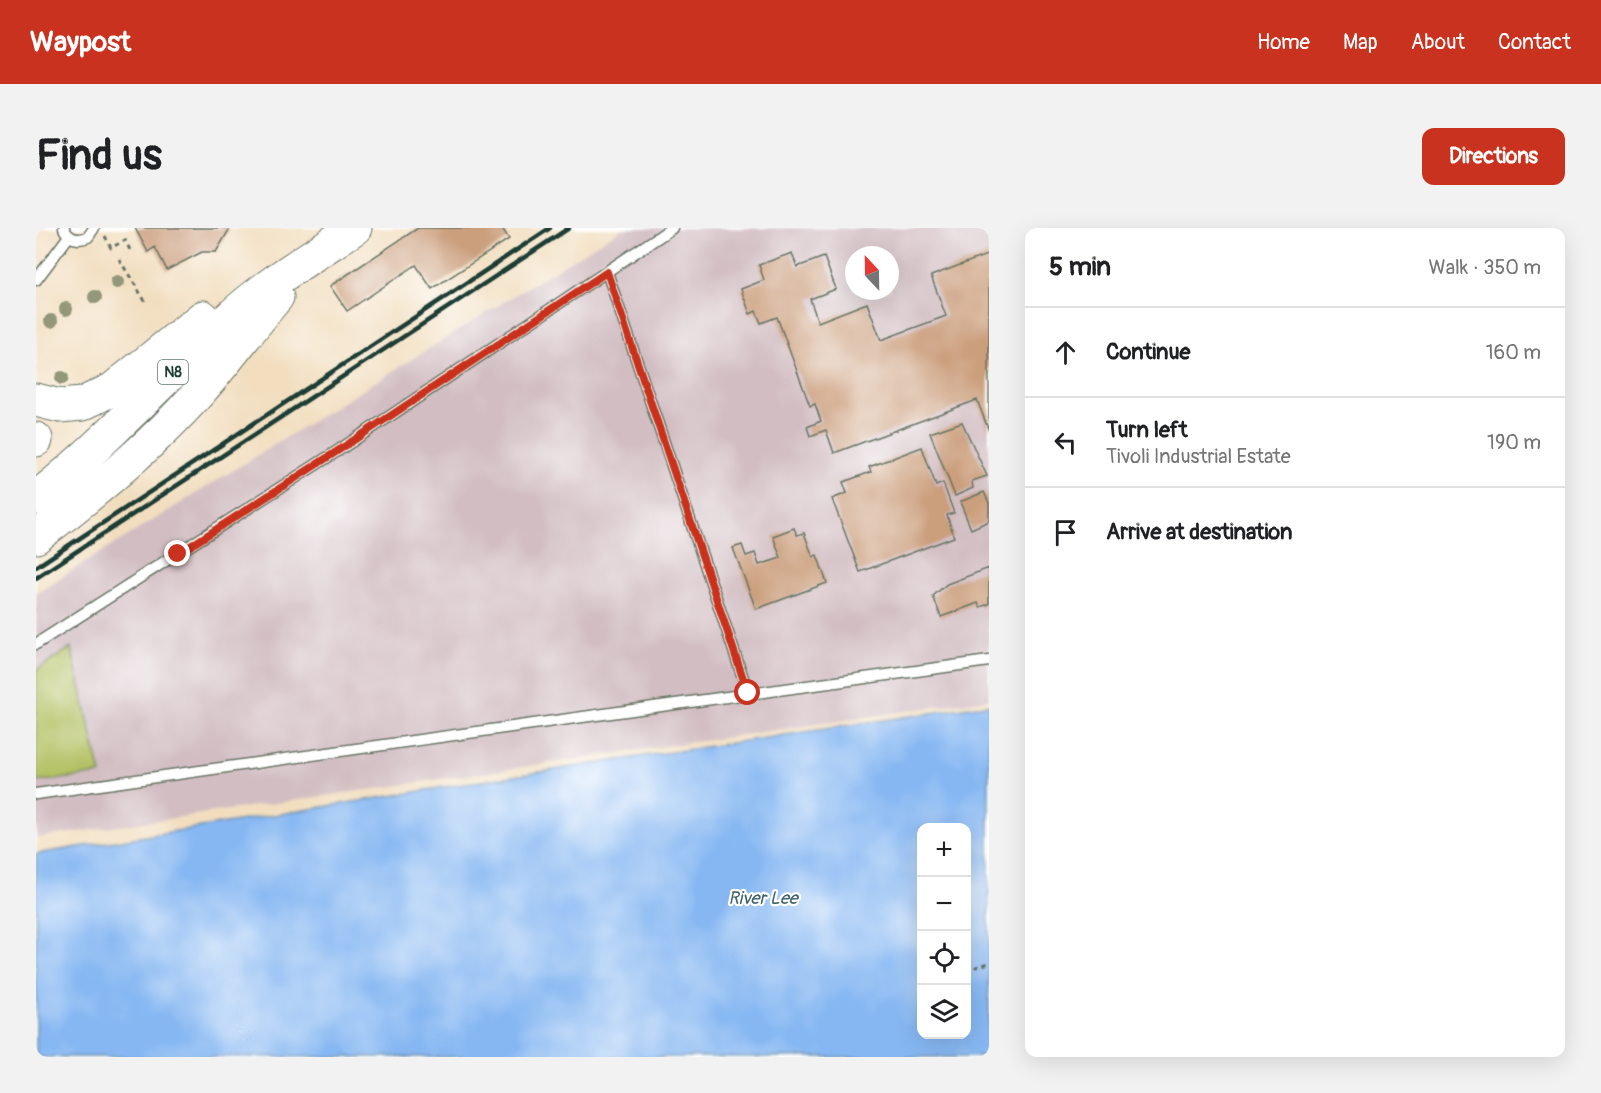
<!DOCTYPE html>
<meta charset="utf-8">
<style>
body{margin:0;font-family:Pangolin,sans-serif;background:#f2f2f2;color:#202124}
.controls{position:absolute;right:18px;bottom:18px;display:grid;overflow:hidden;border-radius:12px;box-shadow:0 6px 24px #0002}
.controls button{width:54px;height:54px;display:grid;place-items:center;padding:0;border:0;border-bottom:2px solid #e0e0e0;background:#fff;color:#202124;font:30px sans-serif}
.compass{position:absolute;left:809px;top:18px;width:54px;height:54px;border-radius:50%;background:#fff;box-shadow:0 6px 24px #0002;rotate:338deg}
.stop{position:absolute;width:18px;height:18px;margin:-14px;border:4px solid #c8321e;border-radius:50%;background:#fff}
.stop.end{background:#c8321e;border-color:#fff;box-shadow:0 2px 6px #0008}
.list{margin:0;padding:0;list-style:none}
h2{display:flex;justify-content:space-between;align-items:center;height:78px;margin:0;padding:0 24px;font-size:26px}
h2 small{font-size:20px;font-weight:400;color:#757577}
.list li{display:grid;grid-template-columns:39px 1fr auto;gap:18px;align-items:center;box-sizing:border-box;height:90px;padding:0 24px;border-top:2px solid #e0e0e0}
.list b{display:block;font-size:22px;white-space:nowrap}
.list p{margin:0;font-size:20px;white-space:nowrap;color:#757577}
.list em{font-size:20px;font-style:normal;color:#757577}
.icon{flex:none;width:33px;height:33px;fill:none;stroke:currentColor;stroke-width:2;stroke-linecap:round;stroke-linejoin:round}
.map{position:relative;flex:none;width:953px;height:829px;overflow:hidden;border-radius:12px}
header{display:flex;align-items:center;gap:36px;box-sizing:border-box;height:84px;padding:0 30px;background:#c8321e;color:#fff}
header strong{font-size:28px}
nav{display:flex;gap:33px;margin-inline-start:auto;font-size:21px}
.intro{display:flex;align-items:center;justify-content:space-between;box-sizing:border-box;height:144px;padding:0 36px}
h1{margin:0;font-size:42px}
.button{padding:15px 27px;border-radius:12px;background:#c8321e;color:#fff;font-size:21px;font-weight:700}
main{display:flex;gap:36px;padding:0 36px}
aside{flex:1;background:#fff;border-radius:12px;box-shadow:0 6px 24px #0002}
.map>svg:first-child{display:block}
.industrial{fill:#d2bec2;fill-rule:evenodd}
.green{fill:#b3c163;stroke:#697f4c;stroke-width:1.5}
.water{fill:#86b7f2;stroke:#527a93;stroke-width:1.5;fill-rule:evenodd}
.building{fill:#cb9e7b}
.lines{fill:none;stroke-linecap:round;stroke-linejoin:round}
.service-casing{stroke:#697565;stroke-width:13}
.trunk-casing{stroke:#697565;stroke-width:35}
.path{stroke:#697565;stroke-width:3;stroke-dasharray:4.5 4.5;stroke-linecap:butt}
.service{stroke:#fff;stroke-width:10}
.trunk{stroke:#fff;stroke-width:33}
.rail{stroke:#1f3d34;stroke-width:4.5}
.tree{fill:#929879}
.route{stroke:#c8321e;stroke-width:8}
.labels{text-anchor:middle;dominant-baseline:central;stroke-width:4.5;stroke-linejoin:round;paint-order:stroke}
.shield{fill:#fff;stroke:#627771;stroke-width:1.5}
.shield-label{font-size:15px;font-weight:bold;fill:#1f3d34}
.water-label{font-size:18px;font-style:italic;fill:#3e626d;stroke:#fff}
</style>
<header>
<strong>Waypost</strong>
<nav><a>Home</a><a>Map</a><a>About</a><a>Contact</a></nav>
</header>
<div class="intro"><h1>Find us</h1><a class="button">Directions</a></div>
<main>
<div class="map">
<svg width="953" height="829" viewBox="0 0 953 829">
<rect width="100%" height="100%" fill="#fff"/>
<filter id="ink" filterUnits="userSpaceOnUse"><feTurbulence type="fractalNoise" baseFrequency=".0167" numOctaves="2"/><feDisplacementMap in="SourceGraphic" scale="12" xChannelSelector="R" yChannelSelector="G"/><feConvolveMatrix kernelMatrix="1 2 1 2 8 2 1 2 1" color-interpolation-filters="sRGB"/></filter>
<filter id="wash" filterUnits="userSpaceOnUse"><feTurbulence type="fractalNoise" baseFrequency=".008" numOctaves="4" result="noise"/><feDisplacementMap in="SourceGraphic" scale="24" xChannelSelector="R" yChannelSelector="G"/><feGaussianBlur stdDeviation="1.35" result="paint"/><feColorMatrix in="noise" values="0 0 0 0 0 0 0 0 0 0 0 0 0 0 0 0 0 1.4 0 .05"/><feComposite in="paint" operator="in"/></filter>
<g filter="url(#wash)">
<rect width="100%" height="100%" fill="#f2debf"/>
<path class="industrial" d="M587,0H953V471L0,610V365ZM818,27H854V63H818Z"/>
<path class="green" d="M35,420L65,546L0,554V442Z"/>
<path class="water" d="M953,476V829H0V626L464,550ZM885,600H930V806H885Z"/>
<g id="blocks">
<path class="building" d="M99,0H192L193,2L180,24H166L131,42L119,19L112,24Z
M382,0H466L473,11L396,61L380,37L311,83L294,58Z
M756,25L761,39L788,29L800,61L774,71L782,94L831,75L845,112L910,88L895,48L953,26V203L941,172L798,225L790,202L774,208L771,199L785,193L779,176L774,178L741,89L725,95L720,83L714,86L705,61L728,52L723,37Z
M926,194L951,248L936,253L937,260L919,268L894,205Z
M886,219L900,258L907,255L918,285L911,287L918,309L824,344L796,271L811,265L807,254L835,244L833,239Z
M948,264L953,275V293L935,301L924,274Z
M758,300L761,307L768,305L777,329L781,327L791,355L720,381L697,320L706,317L710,328L719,325L723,337L745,330L737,308Z
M953,340V376L944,379L942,375L905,389L897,368L911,356Z"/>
</g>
</g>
<g filter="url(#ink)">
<use href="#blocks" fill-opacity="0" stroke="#697565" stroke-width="1.5"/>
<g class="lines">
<defs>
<path id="service" d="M28,0C32,11 41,13 52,9L58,0
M571,44L712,465
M0,52L33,8
M0,416L303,222L636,0
M0,566C318,523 635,475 953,433"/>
<path id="trunk" d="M0,172L24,178L46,176L77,161L167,89
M0,211V212
M0,270C68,217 126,151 190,93C229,56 275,29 319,0
M0,309C56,267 112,221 159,169C188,137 213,102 241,69"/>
</defs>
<use href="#service" class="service-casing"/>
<use href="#trunk" class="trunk-casing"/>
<path class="path" d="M69,8L75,20L89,12L95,24
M83,31L109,73
M930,742L953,735"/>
<use href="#service" class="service"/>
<use href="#trunk" class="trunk"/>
<path class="rail" d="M0,339L514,0
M0,350L533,0"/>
</g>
<g class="tree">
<circle cx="81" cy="54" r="7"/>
<circle cx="59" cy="69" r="7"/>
<circle cx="30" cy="81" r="7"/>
<circle cx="15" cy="93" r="7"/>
<circle cx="26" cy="150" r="7"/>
</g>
</g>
<g class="lines" filter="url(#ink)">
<path class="route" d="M142,326L303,222L571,44L712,465"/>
</g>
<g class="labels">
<rect class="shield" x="122" y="132" width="30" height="24" rx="4.5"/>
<g class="shield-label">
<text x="137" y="144">N8</text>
</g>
<g class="water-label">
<text x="727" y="670">River Lee</text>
</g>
</g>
</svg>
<div class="controls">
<button>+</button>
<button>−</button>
<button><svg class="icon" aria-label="locate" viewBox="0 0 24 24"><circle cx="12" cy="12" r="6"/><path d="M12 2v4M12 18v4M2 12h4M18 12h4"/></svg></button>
<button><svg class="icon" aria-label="layers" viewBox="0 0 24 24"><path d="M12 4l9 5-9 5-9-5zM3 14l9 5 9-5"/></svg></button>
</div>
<svg class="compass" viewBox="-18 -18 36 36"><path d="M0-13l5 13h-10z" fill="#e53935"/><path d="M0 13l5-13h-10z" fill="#757577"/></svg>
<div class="stop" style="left:712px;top:465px"></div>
<div class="stop end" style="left:142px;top:326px"></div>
</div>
<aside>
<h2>5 min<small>Walk · 350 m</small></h2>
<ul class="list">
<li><svg class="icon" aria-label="ahead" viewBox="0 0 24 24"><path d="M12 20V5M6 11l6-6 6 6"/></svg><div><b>Continue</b></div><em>160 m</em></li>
<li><svg class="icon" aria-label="left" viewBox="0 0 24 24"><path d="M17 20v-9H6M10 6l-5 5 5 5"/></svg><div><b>Turn left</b><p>Tivoli Industrial Estate</p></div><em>190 m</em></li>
<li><svg class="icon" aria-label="arrive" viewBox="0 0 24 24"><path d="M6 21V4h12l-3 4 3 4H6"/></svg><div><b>Arrive at destination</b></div></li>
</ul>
</aside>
</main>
